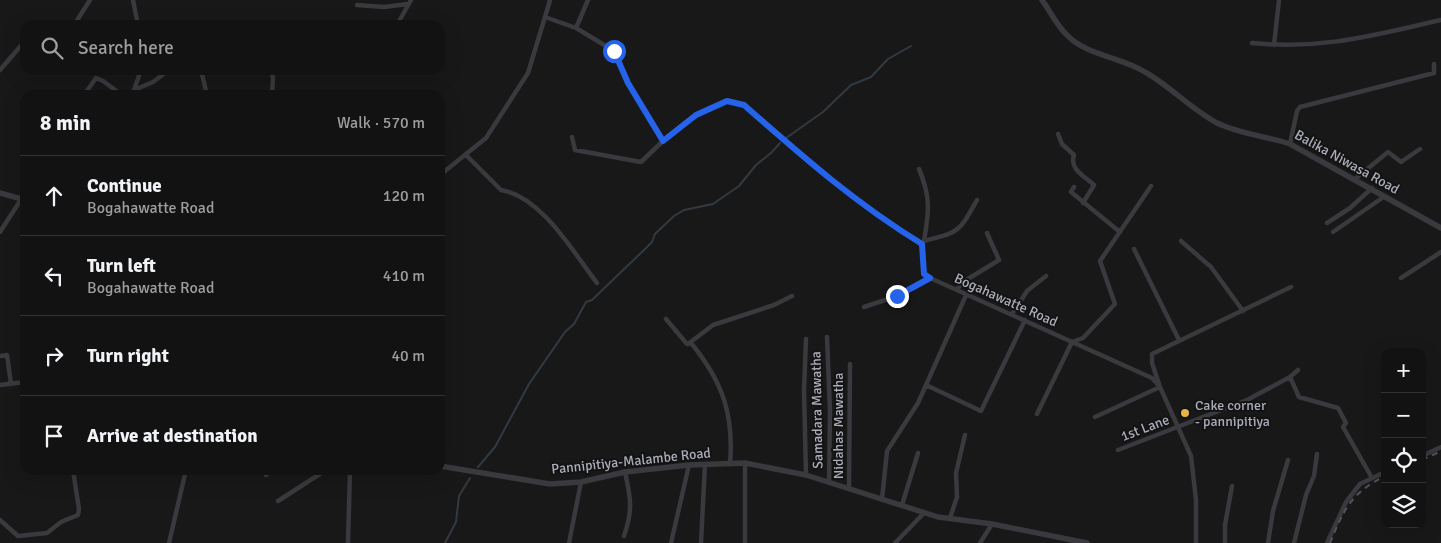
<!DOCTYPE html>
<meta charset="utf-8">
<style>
body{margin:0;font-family:Signika,sans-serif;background:#1b1b1c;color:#f1f3f6}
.controls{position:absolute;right:15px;bottom:15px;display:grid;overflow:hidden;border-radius:10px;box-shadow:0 5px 20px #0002}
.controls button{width:45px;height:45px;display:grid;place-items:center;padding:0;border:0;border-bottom:1px solid #313233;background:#121213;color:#f1f3f6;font:25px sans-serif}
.stop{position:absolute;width:15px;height:15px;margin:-11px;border:4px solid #2563eb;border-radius:50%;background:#fff}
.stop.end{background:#2563eb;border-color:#fff;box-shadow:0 1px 5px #0008}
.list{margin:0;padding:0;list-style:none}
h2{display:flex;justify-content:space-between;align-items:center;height:65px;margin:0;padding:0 20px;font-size:21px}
h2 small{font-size:16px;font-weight:400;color:#9c9ea0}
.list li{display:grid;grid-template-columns:32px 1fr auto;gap:15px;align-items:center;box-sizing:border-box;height:80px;padding:0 20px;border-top:1px solid #313233}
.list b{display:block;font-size:19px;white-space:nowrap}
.list p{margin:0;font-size:16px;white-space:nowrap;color:#9c9ea0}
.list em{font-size:16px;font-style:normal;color:#9c9ea0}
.icon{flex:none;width:28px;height:28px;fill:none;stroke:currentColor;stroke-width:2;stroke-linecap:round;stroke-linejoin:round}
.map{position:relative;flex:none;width:1441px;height:543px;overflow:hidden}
.search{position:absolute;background:#121213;box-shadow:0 5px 20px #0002;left:20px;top:20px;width:425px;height:55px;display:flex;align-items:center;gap:12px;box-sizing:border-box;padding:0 18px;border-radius:15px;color:#9c9ea0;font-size:19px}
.panel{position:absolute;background:#121213;box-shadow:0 5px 20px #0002;left:20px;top:90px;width:425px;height:385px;border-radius:15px}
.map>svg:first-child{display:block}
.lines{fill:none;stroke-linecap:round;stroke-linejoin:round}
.stream{stroke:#323a41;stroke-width:2}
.minor{stroke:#39393e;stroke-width:4.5}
.tertiary{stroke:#39393e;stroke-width:5.5}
.rail{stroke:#525359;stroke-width:2;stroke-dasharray:6 5;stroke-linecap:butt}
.route{stroke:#2563eb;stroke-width:6}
.poi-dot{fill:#e3b646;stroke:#131314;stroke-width:2}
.labels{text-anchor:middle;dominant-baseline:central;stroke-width:4;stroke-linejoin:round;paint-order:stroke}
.street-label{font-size:14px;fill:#abaeb8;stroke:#131314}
.poi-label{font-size:14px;fill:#abaeb8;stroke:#131314;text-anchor:start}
</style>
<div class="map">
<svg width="1441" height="543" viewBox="0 0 1441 543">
<rect width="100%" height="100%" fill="#181819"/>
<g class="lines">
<path class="stream" d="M786,138L823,112L851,85L871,77L888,59L911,46
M478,467L495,447L529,384L565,332L574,324L586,302L592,300L645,249L652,242L655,234L674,216L684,210L713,204L739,186L756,165L771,153L780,143
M445,543L456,522L459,496L470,478"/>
<path class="minor" d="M133,0L138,25
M550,0L545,17L576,28L614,51L628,83L663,141L697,115L727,101L744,105C802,156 856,203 922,244L924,274L930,278L1152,378L1160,387L1191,456L1196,500V543
M357,5L384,7L408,4
M74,25L90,0
M397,25L411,0
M576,28L588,0
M1252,43C1323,50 1374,35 1441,20
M1274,45L1279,0
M0,70L25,41
M201,70L207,95
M270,70L273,78L272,95
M375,72L379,70
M134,90L141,70
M84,95L96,78L103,81L122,95
M133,95L134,90L153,82L165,73L191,70
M1058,134L1062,144L1074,155C1069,169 1084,176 1094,185L1083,203
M572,137L575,150L641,162L663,141
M1290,144L1297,111L1300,107L1434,73V64
M467,156L501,190C542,197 573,252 597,283
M440,161L443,172
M919,169C931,197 929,212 924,241L922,244
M440,175L486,138L528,73L545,17
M1355,179L1388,152L1401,162L1420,149
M1074,187L1071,192L1120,232
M1327,223L1350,208L1372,188
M0,232L22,198
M1333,232L1385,196
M924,241C960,232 959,232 977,200
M1181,241L1211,267L1243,311
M1134,249L1179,340
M1401,278L1441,252
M957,289L963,282L999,260L987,233
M864,307L897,296L930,278
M1012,314L1027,291L1046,276
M666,319L687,344L691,343C723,382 734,415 730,464
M827,337L830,411L829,483
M806,339L804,390L806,475
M688,344L713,325L774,305L792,296
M0,356L7,355L11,384
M1290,377L1299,397L1338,408L1346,423L1343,427L1372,478
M0,385L25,382
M926,385L981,411L1025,320
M1037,414L1072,342L1083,338L1115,304L1100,261L1151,186
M1095,417L1160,387L1152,363V354L1291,287
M23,420L25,419
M1118,450L1247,400L1290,377L1298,370
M1422,456L1441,447
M266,475L273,470
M849,489L850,364
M882,499L887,451L918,403L967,293
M278,501L326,470
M902,505L918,453
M950,518L957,497L956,473L965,435
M0,520L18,536L47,533L61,522L78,515L79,509L73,470
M624,536C633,510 631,499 625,472
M169,543L186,470
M348,543L350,470
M569,543L581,482
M671,543L689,465
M701,543L705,464
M745,543V463
M895,543L924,513
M980,543L992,524
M1225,543V525L1232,486
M1268,543L1273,511L1288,460
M1294,543L1306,495L1314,476L1317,454
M1327,543L1346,502L1360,484L1385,472"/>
<path class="tertiary" d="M1042,0C1051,12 1057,27 1069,37C1089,56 1121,57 1145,72C1170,86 1191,109 1217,123C1240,134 1266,136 1290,144L1441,228
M0,193L25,200
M440,466L550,484L581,482L625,472L689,465L745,463L806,475L938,517L992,524L1087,543"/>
<path class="rail" d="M1422,460L1441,451
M1330,543C1344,509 1351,493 1385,476"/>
</g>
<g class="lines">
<path class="route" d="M614,51L628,83L663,141L696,115L727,101L744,105C802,156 855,203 922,244L924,274L930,278L897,296"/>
</g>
<circle class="poi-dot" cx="1185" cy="413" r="5"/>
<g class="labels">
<g class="street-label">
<text transform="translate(1347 162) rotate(29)">Balika Niwasa Road</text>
<text transform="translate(1006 300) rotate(24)">Bogahawatte Road</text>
<text transform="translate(817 410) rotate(-91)">Samadara Mawatha</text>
<text transform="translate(838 426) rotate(-90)">Nidahas Mawatha</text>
<text transform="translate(1145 428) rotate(-21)">1st Lane</text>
<text transform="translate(631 461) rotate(-6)">Pannipitiya-Malambe Road</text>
</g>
<g class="poi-label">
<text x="1195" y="405">Cake corner<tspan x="1195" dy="16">- pannipitiya</tspan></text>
</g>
</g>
</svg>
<div class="controls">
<button>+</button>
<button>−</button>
<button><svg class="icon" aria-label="locate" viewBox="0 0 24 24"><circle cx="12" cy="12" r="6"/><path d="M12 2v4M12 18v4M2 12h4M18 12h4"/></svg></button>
<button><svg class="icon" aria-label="layers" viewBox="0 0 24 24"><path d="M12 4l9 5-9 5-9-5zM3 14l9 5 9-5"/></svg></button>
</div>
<div class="stop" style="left:614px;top:51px"></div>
<div class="stop end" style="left:897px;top:296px"></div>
<div class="search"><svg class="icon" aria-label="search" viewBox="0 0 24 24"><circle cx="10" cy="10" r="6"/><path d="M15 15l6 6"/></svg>Search here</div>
<section class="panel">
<h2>8 min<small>Walk · 570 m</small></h2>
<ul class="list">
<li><svg class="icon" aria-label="ahead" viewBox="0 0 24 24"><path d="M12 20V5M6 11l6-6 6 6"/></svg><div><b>Continue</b><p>Bogahawatte Road</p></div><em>120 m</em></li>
<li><svg class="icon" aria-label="left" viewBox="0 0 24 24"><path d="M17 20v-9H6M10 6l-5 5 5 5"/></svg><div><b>Turn left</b><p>Bogahawatte Road</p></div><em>410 m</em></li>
<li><svg class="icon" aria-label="right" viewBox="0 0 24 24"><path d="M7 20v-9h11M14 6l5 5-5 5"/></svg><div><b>Turn right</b></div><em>40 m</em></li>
<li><svg class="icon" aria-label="arrive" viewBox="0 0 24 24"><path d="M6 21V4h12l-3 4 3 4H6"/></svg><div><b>Arrive at destination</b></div></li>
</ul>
</section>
</div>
